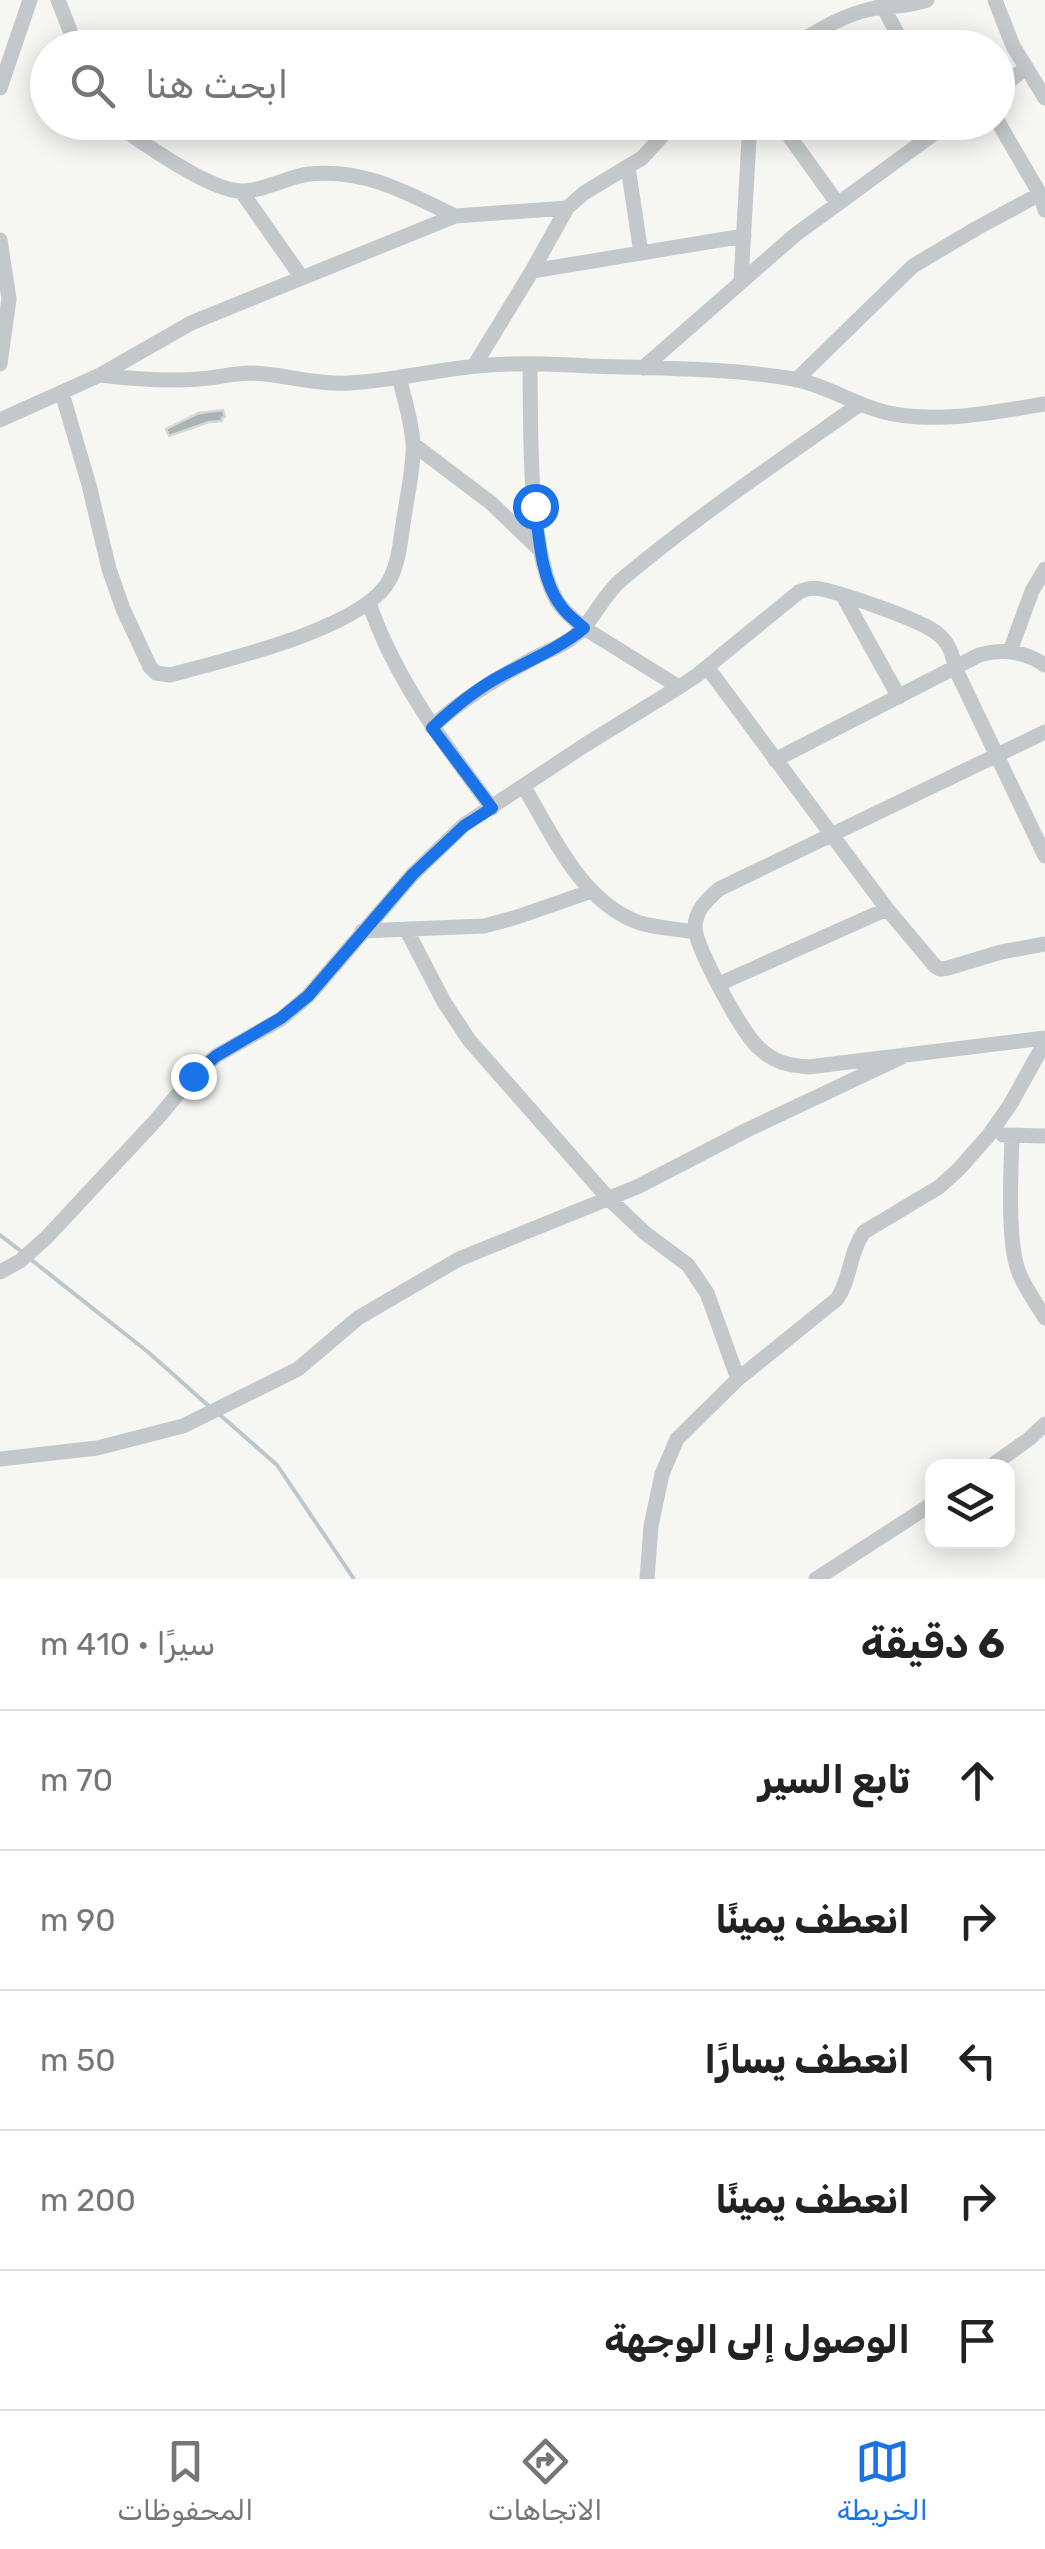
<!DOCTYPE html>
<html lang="ar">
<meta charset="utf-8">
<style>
body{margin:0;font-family:Rubik,Cairo,sans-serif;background:#f6f6f6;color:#222;direction:rtl}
.controls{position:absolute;right:30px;bottom:30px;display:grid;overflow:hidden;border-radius:20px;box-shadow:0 5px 25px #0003}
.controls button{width:90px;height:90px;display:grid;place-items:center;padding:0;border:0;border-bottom:2px solid #e0e0e0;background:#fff;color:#222;font:50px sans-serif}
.stop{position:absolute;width:30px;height:30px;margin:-22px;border:8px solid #1a73e8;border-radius:50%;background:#fff}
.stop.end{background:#1a73e8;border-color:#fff;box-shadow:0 2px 10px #0008}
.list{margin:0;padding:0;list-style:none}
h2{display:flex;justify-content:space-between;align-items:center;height:130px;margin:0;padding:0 40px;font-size:42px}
h2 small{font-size:32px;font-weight:400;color:#767676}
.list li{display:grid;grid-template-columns:65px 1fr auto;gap:30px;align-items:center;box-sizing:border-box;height:140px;padding:0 40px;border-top:2px solid #e0e0e0}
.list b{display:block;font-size:38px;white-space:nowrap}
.list em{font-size:32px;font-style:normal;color:#767676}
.icon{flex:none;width:55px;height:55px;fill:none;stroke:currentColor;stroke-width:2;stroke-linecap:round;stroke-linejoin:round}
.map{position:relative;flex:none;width:1045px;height:1579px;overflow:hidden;direction:ltr}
.search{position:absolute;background:#fff;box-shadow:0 5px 25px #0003;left:30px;right:30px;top:30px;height:110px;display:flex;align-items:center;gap:25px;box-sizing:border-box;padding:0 35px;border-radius:55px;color:#767676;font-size:38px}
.sheet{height:830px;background:#fff}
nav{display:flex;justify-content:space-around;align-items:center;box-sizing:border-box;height:140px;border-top:2px solid #e0e0e0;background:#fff;font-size:28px;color:#767676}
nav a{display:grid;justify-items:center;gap:5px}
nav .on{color:#1a73e8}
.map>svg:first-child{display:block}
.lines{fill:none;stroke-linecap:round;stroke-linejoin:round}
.stream{stroke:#bac8cc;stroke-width:4}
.building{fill:#a9b4b7;stroke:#d7d7d5;stroke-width:2.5}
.minor{stroke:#c3c8ca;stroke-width:15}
.route{stroke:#1a73e8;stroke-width:12}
</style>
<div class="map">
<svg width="1045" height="1579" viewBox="0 0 1045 1579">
<rect width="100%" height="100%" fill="#f6f6f2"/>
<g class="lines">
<path class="stream" d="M0,1235L22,1252
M29,1258L148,1352L211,1408
M219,1414L277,1465L354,1579"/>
</g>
<path class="building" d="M223,410L225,417L222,418V421L209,422L169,436L166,429L199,413Z"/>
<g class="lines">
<path class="minor" d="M58,0L77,48
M995,0L1013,46L1045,98
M881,3L905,48
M790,48C816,32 842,15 871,9C890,6 909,7 927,0
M0,88L30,0
M998,89L1026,68
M113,122C140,141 211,192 242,191C264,191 287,177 309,174C364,168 408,193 455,216
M779,122L838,204
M998,122L1040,194L1045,210
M628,167L641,253
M241,191L302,278
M0,240L9,299L0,364
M532,271L744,236
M741,280L750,122
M530,364C531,426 527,548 557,601C564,612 575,620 584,628L679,687L696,676L799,592C807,588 813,587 821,589C844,594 922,620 938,634C949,643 953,654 955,668L1045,856
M474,366L532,271L567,208L584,193L642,158L675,122
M643,368L795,235L950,122
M100,375C133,379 166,382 199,379C216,378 234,373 251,373C284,374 315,385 349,383C392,381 434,370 477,366C514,362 552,364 590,366C656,368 730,368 794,379C830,386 859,408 894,414C945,423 995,412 1045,404
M796,380L913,266L977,228L1040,194
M62,393L89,485L109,569L123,609L150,667L156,673L170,675C222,661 366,628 390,579C400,560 401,533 405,512C408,490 414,466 413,444C412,422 404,398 399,377
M0,420L100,375L191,323L455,216L567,208
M413,444L491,503L540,550
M843,596L899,697
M369,603C395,679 444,744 492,808
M1010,651L1032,591L1045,569
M707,667L887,909L935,966L940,969L948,968L1001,952L1045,944
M432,727C462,699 496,679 532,659C545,652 560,647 572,638C593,623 601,597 621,580C696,517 779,461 860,404
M1045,732L719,889C707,900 695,910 695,928C696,948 742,1033 758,1047C774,1063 788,1065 808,1067L1045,1038
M775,760L979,655C1003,648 1024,651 1045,665
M524,787C553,836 582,903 640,923C658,928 677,929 695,932
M406,929L444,1002L469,1040L609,1199L645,1233L688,1265L707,1293L738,1379
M362,931L484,926L517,917L592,891
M719,984L887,909
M1003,1135L1045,1136
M1012,1136C1011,1170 1007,1239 1018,1270C1024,1287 1036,1303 1045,1318
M0,1272L20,1261L46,1238L157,1119L193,1076L216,1056L281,1019L308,996L413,874L464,825L585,745L679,687
M0,1459L97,1448L183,1426L298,1369L358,1318L459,1259L637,1187L749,1129L906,1055
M991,1466L1029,1439L1045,1424
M647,1579L651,1526L662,1474L677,1439L738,1379L837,1299C851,1279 849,1253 864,1232L939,1187L958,1170L989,1135L1010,1105L1045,1042
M816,1579L932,1504"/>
</g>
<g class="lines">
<path class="route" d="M193,1076L216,1056L281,1018L308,996L413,874L464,826L492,808L432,728C452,709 471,693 495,679C525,662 557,650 584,628C576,621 567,615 561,606C541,580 539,538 535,506"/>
</g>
</svg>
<div class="controls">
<button><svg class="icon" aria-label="layers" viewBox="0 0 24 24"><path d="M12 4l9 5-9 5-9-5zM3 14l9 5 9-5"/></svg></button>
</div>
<div class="stop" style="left:535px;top:506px"></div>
<div class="stop end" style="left:193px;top:1076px"></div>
<div class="search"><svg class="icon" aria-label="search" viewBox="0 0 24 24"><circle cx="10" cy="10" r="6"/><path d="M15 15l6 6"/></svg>ابحث هنا</div>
</div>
<section class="sheet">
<h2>6 دقيقة<small>سيرًا · 410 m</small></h2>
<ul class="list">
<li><svg class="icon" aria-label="ahead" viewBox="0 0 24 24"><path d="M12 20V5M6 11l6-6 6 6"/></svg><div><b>تابع السير</b></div><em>70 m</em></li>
<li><svg class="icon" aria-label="right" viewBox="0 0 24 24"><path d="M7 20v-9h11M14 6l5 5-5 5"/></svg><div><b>انعطف يمينًا</b></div><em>90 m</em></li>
<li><svg class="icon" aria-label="left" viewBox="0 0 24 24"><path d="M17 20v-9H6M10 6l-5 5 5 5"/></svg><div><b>انعطف يسارًا</b></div><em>50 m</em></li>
<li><svg class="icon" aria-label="right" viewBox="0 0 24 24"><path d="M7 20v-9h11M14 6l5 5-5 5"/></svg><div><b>انعطف يمينًا</b></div><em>200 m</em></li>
<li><svg class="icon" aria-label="arrive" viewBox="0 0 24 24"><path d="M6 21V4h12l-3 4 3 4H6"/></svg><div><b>الوصول إلى الوجهة</b></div></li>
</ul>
</section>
<nav>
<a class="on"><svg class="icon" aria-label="map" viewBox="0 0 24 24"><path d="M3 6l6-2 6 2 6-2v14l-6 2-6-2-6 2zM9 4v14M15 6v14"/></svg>الخريطة</a>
<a><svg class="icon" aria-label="directions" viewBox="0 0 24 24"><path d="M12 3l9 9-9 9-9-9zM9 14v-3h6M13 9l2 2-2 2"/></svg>الاتجاهات</a>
<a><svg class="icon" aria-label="saved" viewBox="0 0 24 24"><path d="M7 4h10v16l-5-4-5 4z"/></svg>المحفوظات</a>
</nav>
